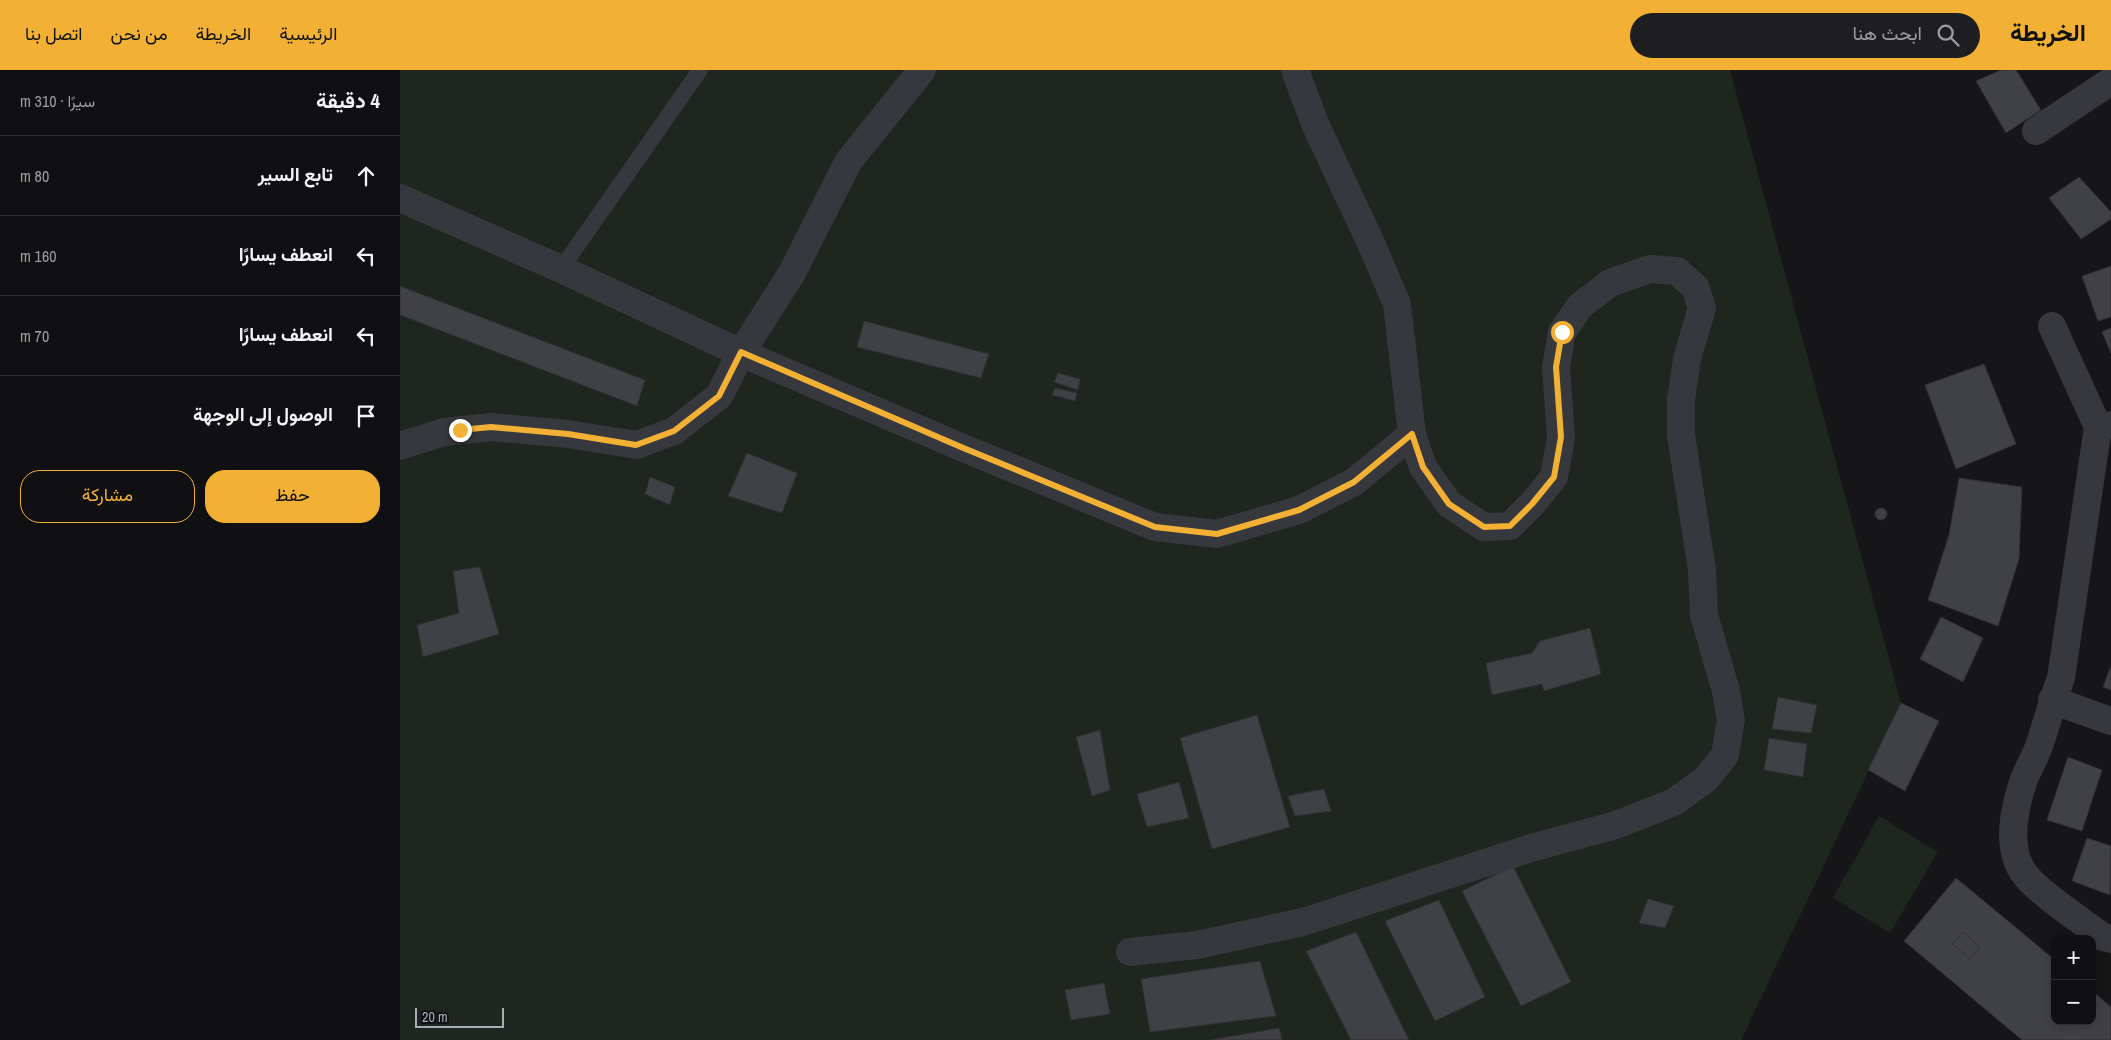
<!DOCTYPE html>
<html lang="ar">
<meta charset="utf-8">
<style>
body{margin:0;font-family:"Archivo Narrow",Vazirmatn,sans-serif;background:#1e1e20;color:#f1f3f6;direction:rtl}
.controls{position:absolute;right:15px;bottom:15px;display:grid;overflow:hidden;border-radius:10px;box-shadow:0 2px 12px #0003}
.controls button{width:45px;height:45px;display:grid;place-items:center;padding:0;border:0;border-bottom:1px solid #303032;background:#101012;color:#f1f3f6;font:25px sans-serif}
.scale{position:absolute;left:15px;bottom:12px;width:89px;box-sizing:border-box;padding-left:5px;border:2px solid #a8adb8;border-top:0;font-size:14px;line-height:18px;white-space:nowrap;color:#a8adb8;-webkit-text-stroke:4px #111113;paint-order:stroke}
.stop{position:absolute;width:15px;height:15px;margin:-11px;border:4px solid #f2b134;border-radius:50%;background:#fff}
.stop.end{background:#f2b134;border-color:#fff;box-shadow:0 1px 5px #0008}
.list{margin:0;padding:0;list-style:none}
h2{display:flex;justify-content:space-between;align-items:center;height:65px;margin:0;padding:0 20px;font-size:21px}
h2 small{font-size:16px;font-weight:400;color:#9c9d9f}
.list li{display:grid;grid-template-columns:32px 1fr auto;gap:15px;align-items:center;box-sizing:border-box;height:80px;padding:0 20px;border-top:1px solid #303032}
.list b{display:block;font-size:19px;white-space:nowrap}
.list em{font-size:16px;font-style:normal;color:#9c9d9f}
.actions{display:flex;gap:10px;padding:15px 20px}
.actions a{flex:1;padding:11px 0;border:1px solid #f2b134;border-radius:20px;text-align:center;font-size:18px;color:#f2b134}
.actions .main{background:#f2b134;color:#111}
.icon{flex:none;width:28px;height:28px;fill:none;stroke:currentColor;stroke-width:2;stroke-linecap:round;stroke-linejoin:round}
.map{position:relative;flex:none;width:1711px;height:970px;overflow:hidden;direction:ltr}
header{display:flex;align-items:center;gap:30px;box-sizing:border-box;height:70px;padding:0 25px;background:#f2b134;color:#111}
header strong{font-size:24px}
nav{display:flex;gap:28px;margin-inline-start:auto;font-size:18px}
.search{width:350px;height:45px;background:#1e1e20;display:flex;align-items:center;gap:12px;box-sizing:border-box;padding:0 18px;border-radius:28px;color:#9c9d9f;font-size:19px}
main{display:flex}
aside{flex:1;background:#101012}
.map>svg:first-child{display:block}
.green{fill:#1e261f}
.building{fill:#404145;stroke:#303034}
.lines{fill:none;stroke-linecap:round;stroke-linejoin:round}
.service{stroke:#37383d;stroke-width:16}
.minor{stroke:#37383d;stroke-width:28}
.route{stroke:#f2b134;stroke-width:6}
</style>
<header>
<strong>الخريطة</strong>
<div class="search"><svg class="icon" aria-label="search" viewBox="0 0 24 24"><circle cx="10" cy="10" r="6"/><path d="M15 15l6 6"/></svg>ابحث هنا</div>
<nav><a>الرئيسية</a><a>الخريطة</a><a>من نحن</a><a>اتصل بنا</a></nav>
</header>
<main>
<div class="map">
<svg width="1711" height="970" viewBox="0 0 1711 970">
<rect width="100%" height="100%" fill="#161618"/>
<path class="green" d="M0,0H1330L1501,633L1341,970H0Z
M1479,746L1538,782L1490,863L1433,828Z"/>
<path class="building" d="M1601,0H1616L1641,40L1606,63L1576,11Z
M1679,107L1711,142V149L1681,169L1649,128Z
M1711,196V247L1698,251L1682,206Z
M0,216L245,310L237,336L0,245Z
M464,251L589,284L581,308L457,277Z
M1711,258V283L1702,262Z
M1584,294L1616,374L1556,399L1525,315Z
M658,303L680,309L678,320L654,312Z
M655,318L677,323L675,331L652,325Z
M347,383L397,403L382,443L328,426Z
M250,407L275,417L270,435L245,424Z
M1559,408L1622,417L1619,489L1598,556L1528,530L1549,465Z
M1475 444a6 6 0 1 1 12 0a6 6 0 1 1-12 0Z
M80,497L99,564L23,587L17,555L59,543L53,501Z
M1541,547L1583,568L1563,612L1520,589Z
M1190,558L1201,604L1144,621L1142,614L1092,625L1086,593L1132,583L1140,571Z
M1711,596V620L1703,617Z
M1378,627L1417,635L1411,663L1372,659Z
M1501,633L1539,651L1505,721L1468,700Z
M857,645L890,757L812,779L780,668Z
M700,660L710,720L692,726L676,667Z
M1369,668L1407,674L1403,707L1364,700Z
M1668,687L1702,700L1682,761L1647,750Z
M779,712L789,748L747,757L737,724Z
M924,719L931,741L895,746L888,726Z
M1687,768L1711,776L1710,825L1672,811Z
M1113,796L1171,912L1121,936L1062,821Z
M1556,808L1655,890V951H1692V921L1711,937V970H1622L1504,871Z
M1248,829L1274,836L1265,858L1239,853Z
M1039,830L1085,927L1035,951L985,851Z
M956,862L1009,970H951L906,881Z
M1563,862L1580,877L1570,889L1552,874Z
M860,891L876,946L750,962L741,909Z
M704,913L710,944L671,950L665,920Z
M879,958L882,970H810Z"/>
<g class="lines">
<path class="service" d="M161,199L300,0"/>
<path class="minor" d="M1636,61L1711,11
M0,128L161,199L341,283L561,377L755,457L817,464L899,440L954,412L1012,364
M1652,256L1698,357L1711,355
M1698,357L1661,608C1653,629 1648,649 1641,670C1637,685 1628,698 1623,712C1614,740 1606,776 1623,802C1637,822 1682,851 1703,867L1711,869
M0,376L44,362L91,357L168,364L237,375L274,361L319,326L341,283L392,203L448,92L522,0
M1652,630L1711,651
M730,882L797,875L903,852L1131,778L1216,755L1274,732L1306,709L1325,685L1331,650L1326,621L1304,545L1302,500L1281,365V330L1287,289L1302,238L1295,217L1277,201L1250,199L1210,213L1180,236L1162,262L1156,297L1161,367L1154,407L1132,434L1110,456L1084,457L1049,434L1023,397L1012,364L997,234L970,171L916,56L895,0"/>
</g>
<g class="lines">
<path class="route" d="M60,360L91,357L168,364L236,375L274,361L319,326L341,282L561,377L755,457L817,464L899,440L954,412L1012,364L1023,397L1049,434L1084,457L1110,456L1132,434L1154,407L1161,367L1156,297L1162,262"/>
</g>
</svg>
<div class="controls">
<button>+</button>
<button>−</button>
</div>
<div class="scale">20 m</div>
<div class="stop" style="left:1162px;top:262px"></div>
<div class="stop end" style="left:60px;top:360px"></div>
</div>
<aside>
<h2>4 دقيقة<small>سيرًا · 310 m</small></h2>
<ul class="list">
<li><svg class="icon" aria-label="ahead" viewBox="0 0 24 24"><path d="M12 20V5M6 11l6-6 6 6"/></svg><div><b>تابع السير</b></div><em>80 m</em></li>
<li><svg class="icon" aria-label="left" viewBox="0 0 24 24"><path d="M17 20v-9H6M10 6l-5 5 5 5"/></svg><div><b>انعطف يسارًا</b></div><em>160 m</em></li>
<li><svg class="icon" aria-label="left" viewBox="0 0 24 24"><path d="M17 20v-9H6M10 6l-5 5 5 5"/></svg><div><b>انعطف يسارًا</b></div><em>70 m</em></li>
<li><svg class="icon" aria-label="arrive" viewBox="0 0 24 24"><path d="M6 21V4h12l-3 4 3 4H6"/></svg><div><b>الوصول إلى الوجهة</b></div></li>
</ul>
<div class="actions"><a class="main">حفظ</a><a>مشاركة</a></div>
</aside>
</main>
